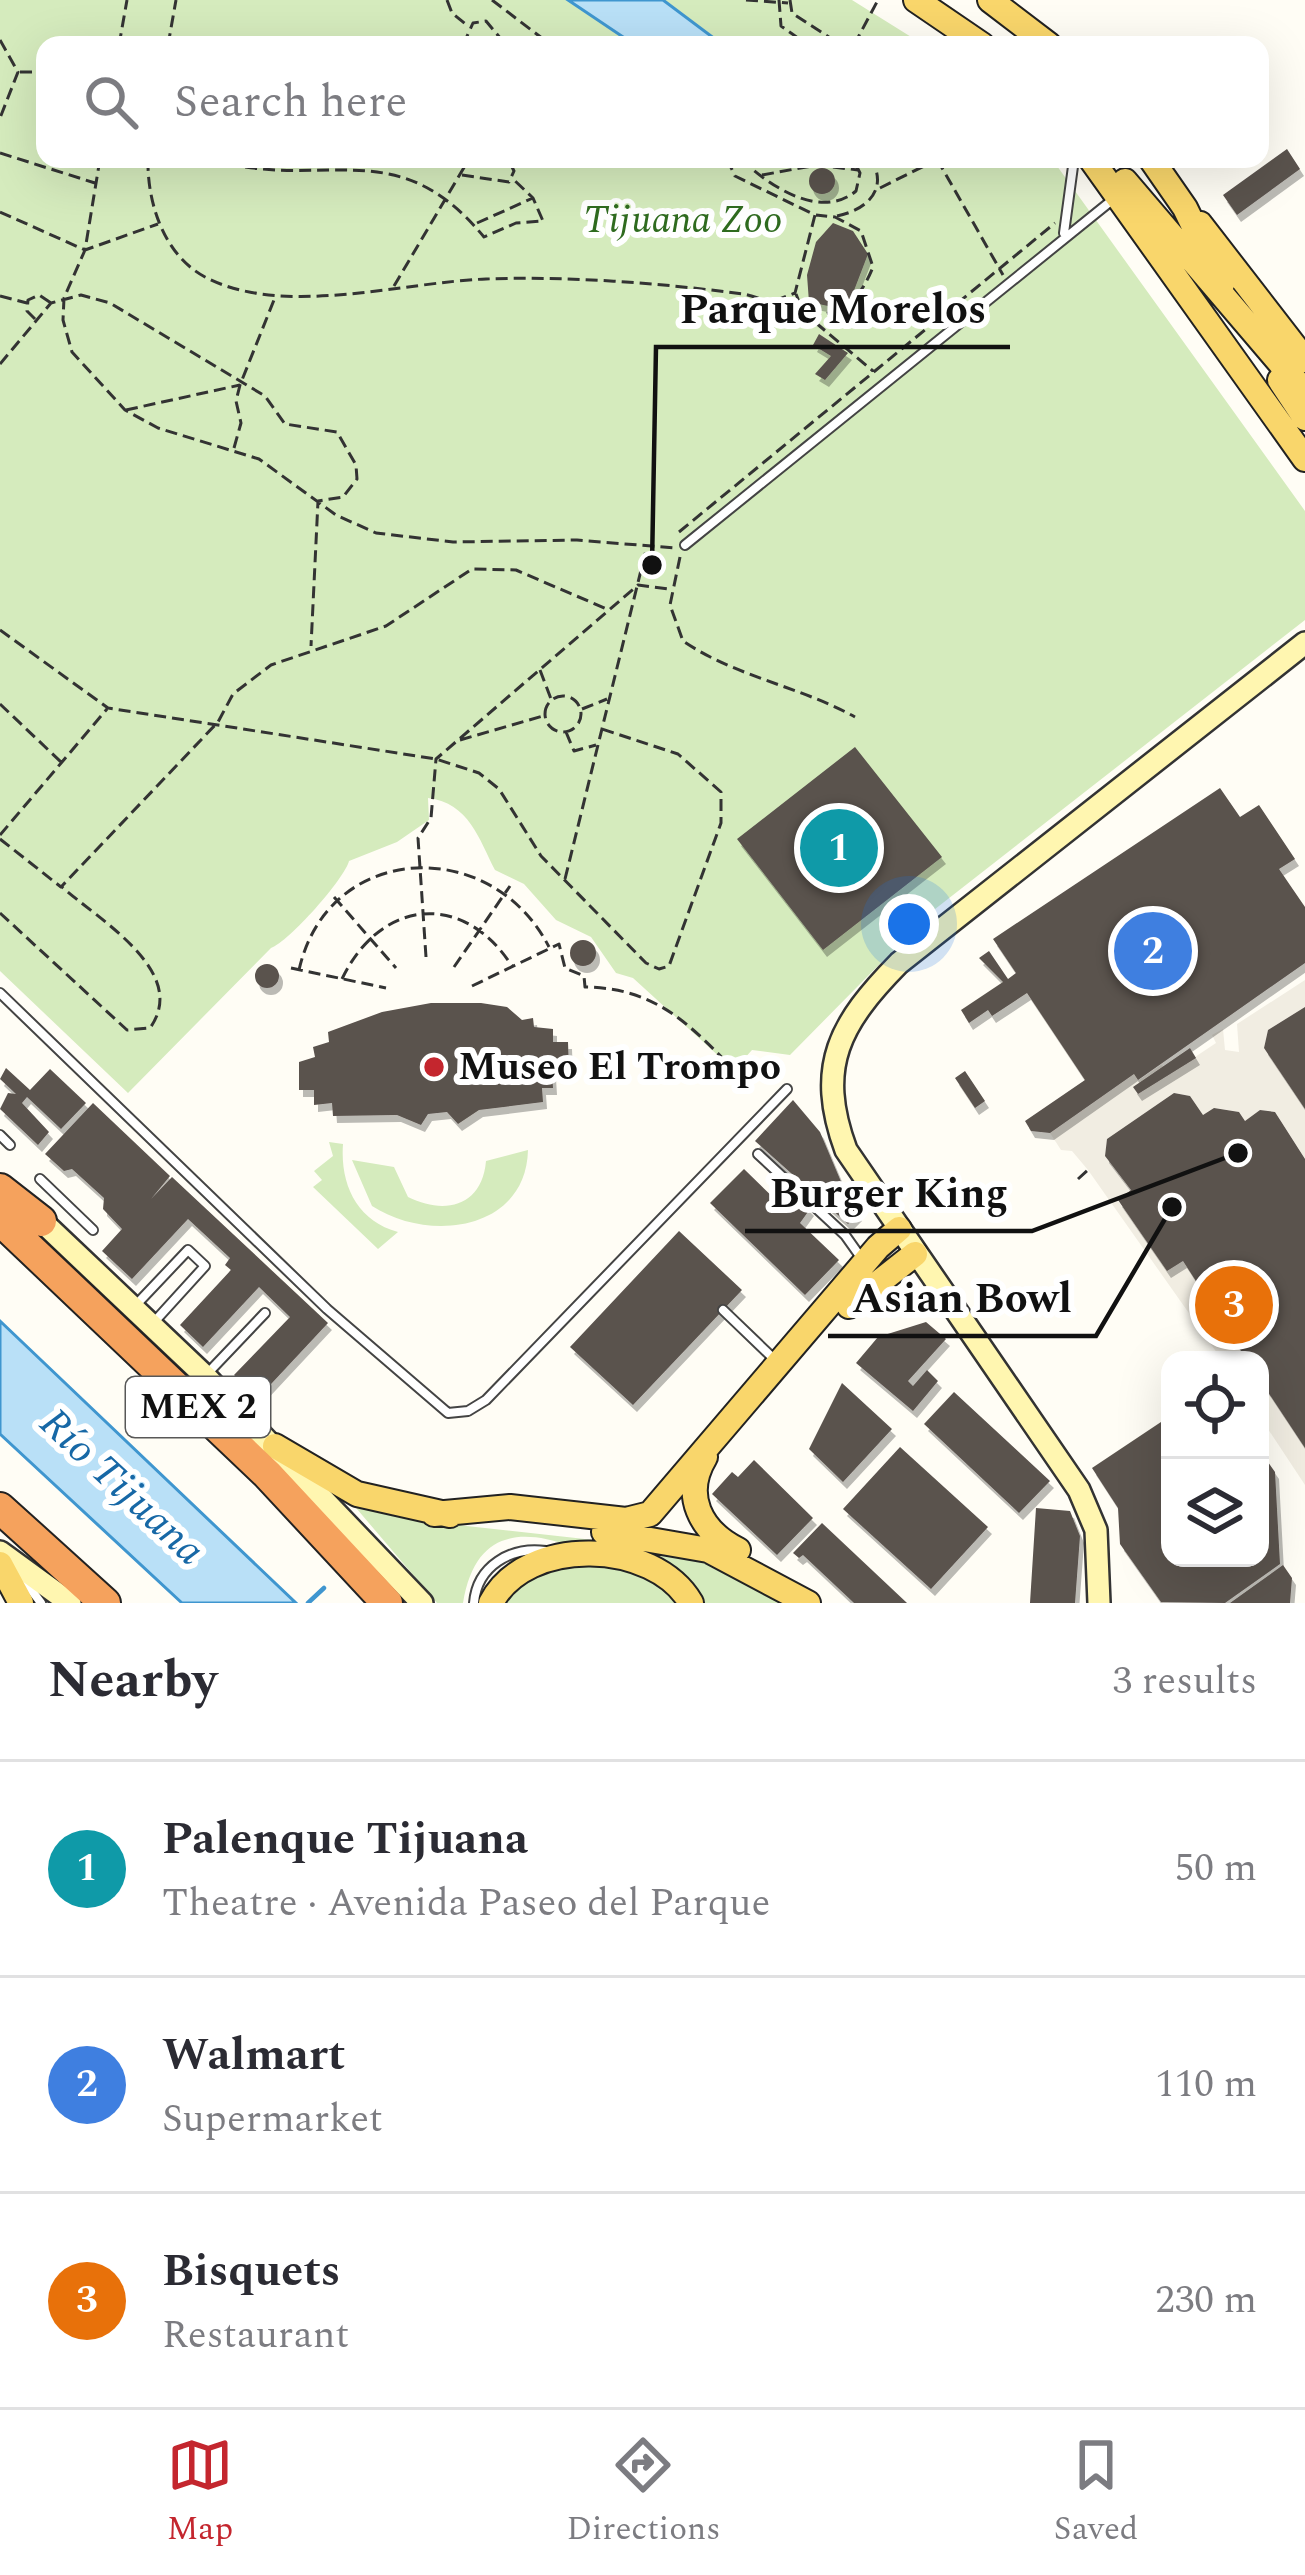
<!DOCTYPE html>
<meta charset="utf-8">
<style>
body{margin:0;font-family:Spectral,serif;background:#f7f7f7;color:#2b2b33}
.controls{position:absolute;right:36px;bottom:36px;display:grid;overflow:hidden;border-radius:24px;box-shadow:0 12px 48px #0002}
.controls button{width:108px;height:108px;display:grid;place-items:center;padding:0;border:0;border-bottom:3px solid #e1e1e2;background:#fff;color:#2b2b33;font:60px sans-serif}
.you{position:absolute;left:909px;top:924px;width:42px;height:42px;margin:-30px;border:9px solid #fff;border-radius:50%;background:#1a73e8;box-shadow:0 0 0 18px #1a73e833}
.badge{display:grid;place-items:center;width:78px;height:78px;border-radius:50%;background:#c4262e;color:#fff;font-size:39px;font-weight:700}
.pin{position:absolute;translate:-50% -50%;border:6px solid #fff;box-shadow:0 3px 12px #0006}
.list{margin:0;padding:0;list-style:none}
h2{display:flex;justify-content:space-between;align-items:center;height:156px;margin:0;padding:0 48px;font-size:51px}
h2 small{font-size:39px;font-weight:400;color:#7c7c81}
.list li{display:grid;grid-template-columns:78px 1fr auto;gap:36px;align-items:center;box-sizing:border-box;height:216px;padding:0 48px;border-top:3px solid #e1e1e2}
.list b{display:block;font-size:45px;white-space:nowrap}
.list p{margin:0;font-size:39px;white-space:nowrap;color:#7c7c81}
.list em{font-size:39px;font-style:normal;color:#7c7c81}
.icon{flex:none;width:66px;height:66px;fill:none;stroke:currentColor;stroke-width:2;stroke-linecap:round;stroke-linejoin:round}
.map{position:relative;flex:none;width:1305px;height:1603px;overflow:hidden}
.search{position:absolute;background:#fff;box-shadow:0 12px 48px #0002;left:36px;right:36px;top:36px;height:132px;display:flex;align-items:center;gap:30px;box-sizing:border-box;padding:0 42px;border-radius:24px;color:#7c7c81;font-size:45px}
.sheet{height:804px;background:#fff}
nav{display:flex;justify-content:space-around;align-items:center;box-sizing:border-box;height:168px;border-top:3px solid #e1e1e2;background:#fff;font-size:33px;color:#7c7c81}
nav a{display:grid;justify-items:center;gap:6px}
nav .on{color:#c4262e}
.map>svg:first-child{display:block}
.green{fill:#d5ebbd}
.plaza{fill:#f1ede2}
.water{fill:#b9e0f7;stroke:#3f96cf;stroke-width:3}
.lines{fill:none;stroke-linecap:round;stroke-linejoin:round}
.stream{stroke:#3f96cf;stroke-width:4.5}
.building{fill:#5a524d;filter:url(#shadow)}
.lane-casing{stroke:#444;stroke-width:12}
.secondary-casing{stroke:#333;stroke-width:26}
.primary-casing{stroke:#222;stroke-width:28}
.highway-casing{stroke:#222;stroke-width:34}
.path{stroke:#333;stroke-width:3;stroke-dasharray:12 6;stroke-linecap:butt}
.lane{stroke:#fff;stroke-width:8}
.secondary{stroke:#fff6b0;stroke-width:21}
.primary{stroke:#f9d66b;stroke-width:24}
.highway{stroke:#f5a25d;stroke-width:30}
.poi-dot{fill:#c4262e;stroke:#fff;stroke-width:4.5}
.labels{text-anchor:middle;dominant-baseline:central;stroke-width:12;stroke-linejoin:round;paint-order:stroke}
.shield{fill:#fff;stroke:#585858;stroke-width:3}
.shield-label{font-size:36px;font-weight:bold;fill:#111}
.park-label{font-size:39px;font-style:italic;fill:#2f6b1f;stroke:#fff}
.poi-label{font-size:39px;font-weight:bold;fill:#111;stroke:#fff;text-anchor:start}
.water-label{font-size:42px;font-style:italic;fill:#1768a6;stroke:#fff}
.leader{fill:none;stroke:#111;stroke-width:4.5}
.callout-dot{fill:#111;stroke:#fff;stroke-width:4.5}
.callout-label{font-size:42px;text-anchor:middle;font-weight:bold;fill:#111;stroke:#fff;stroke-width:12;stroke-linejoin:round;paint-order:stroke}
</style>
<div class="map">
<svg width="1305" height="1603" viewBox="0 0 1305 1603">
<defs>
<filter id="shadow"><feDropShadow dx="4" dy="7" stdDeviation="0" flood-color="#0004"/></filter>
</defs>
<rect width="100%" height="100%" fill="#fffdf5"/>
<path class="green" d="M0,0H852L924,45H45V159H1052L1305,511V620L930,913L790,1055L752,1050L734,1070L633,978L616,973L591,937L556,920L524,884L495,870C479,839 469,803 428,798L429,820L397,842L349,861C345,878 289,942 271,948L128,1093L0,971Z
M329,1142L343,1144C340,1185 357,1221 398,1232L378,1249L313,1187L322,1180L314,1171L333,1156Z
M528,1150C526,1231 429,1243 372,1206L352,1160L394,1167L408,1197C444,1215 482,1207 486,1161Z
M351,1502L412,1520L648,1546L705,1559L786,1603C760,1603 726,1603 702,1603C633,1586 486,1463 463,1603H437Z
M638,1564L689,1603H498L551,1565Z"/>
<path class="plaza" d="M1305,980V1007L1268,1030L1264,1048L1305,1109V1159L1275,1112L1260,1110L1245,1121L1239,1112L1215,1108L1203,1115L1190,1096L1174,1093L1107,1140L1105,1156L1131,1190L1118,1201L1167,1270L1183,1261L1247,1360H1222L1088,1170L1072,1151L1061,1150L1050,1133L1134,1074L1139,1080L1161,1065L1174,1071L1216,1043L1212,1035L1223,1029L1225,1050L1239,1052L1237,1024Z
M1260,1380L1305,1448V1485L1260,1417Z"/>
<path class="water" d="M568,0H663L723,45H635Z
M0,1321L296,1603H182L0,1434Z"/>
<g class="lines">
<path class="stream" d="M308,1603L324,1588"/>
</g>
<path class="building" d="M1287,149L1300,169L1237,215L1223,195Z
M809 181a13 13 0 1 1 26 0a13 13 0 1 1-26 0Z
M833,223L853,231L868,254L850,301L828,306L809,302L807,275L816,242Z
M819,334L848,353L825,380L815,374L831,356L813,345Z
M855,747L942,857L823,950L737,839Z
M1220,788L1240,817L1259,805L1295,859L1279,869L1305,907V963L1138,1080L1134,1074L1050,1133L1031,1131L1025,1121L1085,1080L1027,993L992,1016L988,1010L969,1023L961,1010L1003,982L979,958L989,951L1008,979L1016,973L993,939Z
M570 953a13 13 0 1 1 26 0a13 13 0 1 1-26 0Z
M255 976a12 12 0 1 1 24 0a12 12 0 1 1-24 0Z
M431,1003H481L507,1007L522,1020L533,1018L534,1027L553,1029V1042H568L569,1071L552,1072L553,1088H542L543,1102L479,1110L458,1124L447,1112L428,1114L421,1125L397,1115L333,1116L332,1103L314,1105V1090H299V1062L315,1057L313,1047L329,1042L328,1032L382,1012Z
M1305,1007V1109L1264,1048L1268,1030Z
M1190,1048L1196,1058L1138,1094L1133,1087Z
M6,1068L30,1090L50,1069L86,1103L61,1129L27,1097L22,1103L49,1132L38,1145L0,1109L8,1093L16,1094L0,1079Z
M965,1071L985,1101L975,1108L955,1078Z
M1174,1093L1190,1096L1203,1115L1214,1108L1239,1112L1245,1121L1260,1110L1275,1112L1305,1159V1448L1260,1380V1360H1247L1183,1261L1167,1271L1118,1200L1131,1190L1105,1156L1107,1139Z
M793,1100L820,1132L845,1191L840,1195L858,1214L848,1224L755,1141Z
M93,1103L170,1176L151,1199L172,1177L328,1323L258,1398L234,1375L290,1317L259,1287L203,1347L180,1325L231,1270L225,1265L230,1258L188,1219L132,1279L102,1251L122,1229L103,1209L104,1198L72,1169L64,1171L45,1154Z
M744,1169L784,1208L798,1197L810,1209L800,1223L839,1260L805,1295L710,1203Z
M679,1231L742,1290L633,1405L570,1347Z
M926,1322L946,1339L908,1381L913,1386L927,1370L938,1381L913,1411L856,1363L878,1337Z
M842,1383L892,1429L843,1482L809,1449Z
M954,1392L1050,1481L1019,1513L924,1424Z
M1170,1416V1558H1260V1451L1275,1472L1280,1564L1225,1603L1161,1602L1120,1544L1118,1508L1092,1468Z
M900,1447L988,1527L931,1589L843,1509Z
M754,1460L813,1518L777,1555L712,1494L732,1472L738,1477Z
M1036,1508L1070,1511L1080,1536L1075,1603H1030Z
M822,1523L907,1603H854L803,1555L799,1558L793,1553Z
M1283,1565L1292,1578L1290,1603H1230Z"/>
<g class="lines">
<defs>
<path id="lane" d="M1064,233L1074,159
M685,545L1116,197
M0,993L327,1309L448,1413L468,1411L486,1400L787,1089
M0,1135L10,1145
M758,1154L845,1235L862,1259
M40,1179L93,1230
M134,1307L188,1250L205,1266L155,1321
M723,1310L774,1359
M206,1375L265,1313
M23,1579L41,1603
M474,1603C477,1566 511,1546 546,1551"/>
<path id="secondary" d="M31,1211L205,1376L422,1603
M0,1552L70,1603
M1099,1603L1096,1530L1079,1490L846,1150C815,1066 840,1023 899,963L1305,643"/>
<path id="primary" d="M916,0L982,45
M990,0L1049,45
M1091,159L1305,459
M1151,159L1185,208L1222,284
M1125,181L1305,392
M1200,224L1305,360
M1280,380L1305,418
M849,1306L915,1254
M275,1446L357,1494L450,1515
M705,1457C682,1495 700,1531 738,1550
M434,1514L510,1507L626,1520L650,1514L878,1247L899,1229
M604,1532L708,1550L808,1603
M0,1564L21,1603
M491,1603C526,1535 654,1539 691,1603"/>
<path id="highway" d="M0,1189L41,1221
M0,1220L267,1474L387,1603
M0,1508L105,1603"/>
</defs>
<use href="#lane" class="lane-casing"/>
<use href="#secondary" class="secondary-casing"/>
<use href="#primary" class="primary-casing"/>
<use href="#highway" class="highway-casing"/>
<path class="path" d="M447,0L452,13L468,26
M492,0L551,45
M746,0L788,3
M779,0L781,26L808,45
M790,0L792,13L841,45
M0,40L18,72L0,118
M119,45L127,0
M168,45L176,0
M463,45L473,23L486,21L506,45
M541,45H565
M854,45L878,0
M20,72H45
M0,153L95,183
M100,159L85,250L64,298L63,320L72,352L125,410L158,428L259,459L336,515L376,533L453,542L577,540L675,548
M148,159C147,203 164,255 205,277C283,318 402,282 486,279C570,276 660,283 743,294C763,297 785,313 803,312
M210,159C323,193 395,129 484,237L516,223L543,221L533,198L513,179
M727,159L735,176L815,215L795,293L777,300
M741,159C768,185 820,221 856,191L860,173L853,159
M937,159L1003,275
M462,175L509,182L514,171L508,159
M762,175L817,165L858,170
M880,188L936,160
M0,212L85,250L158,224
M837,216C867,210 889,189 871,159
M477,223L533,198
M394,286L469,159
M796,294L803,312L873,371
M0,296L27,303
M809,317C845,312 859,301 873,267L861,231L835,217L816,215
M35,319L27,311L28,300L39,295L51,303
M0,364L51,303L81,295L110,303L265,396L285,424L337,432L356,465L357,479L343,497L318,501L311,646
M126,410L240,385
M234,448L241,423L236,401L240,385L276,295
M679,532L1055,223
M680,557L670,605L683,641C736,677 799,686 855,717
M0,630L108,708L436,759L479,773L499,789L541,856L646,963L659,969L669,966L721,823V792L678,754L602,729
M540,670L551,699
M545 714a18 18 0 1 1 36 0a18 18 0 1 1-36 0Z
M0,704L61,762
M582,709L607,699
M566,732L574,751L596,745
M460,740L543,716
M0,835L107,709
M0,839L61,887L218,722L233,694L271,665L386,626L472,569L516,570L609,610
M565,879L646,550
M334,897L396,968
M0,913L127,1030L150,1028C190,972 99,920 62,887
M426,957L418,838L431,818L436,759L638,585L669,589
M454,967L510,886
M291,968L386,988
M299,970C328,841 492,835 549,947
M342,979C380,899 463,890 512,966
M472,986L559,944L565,968L584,976L585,987C658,988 691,1026 740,1076
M1078,1179L1088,1170"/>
<use href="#lane" class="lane"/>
<use href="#secondary" class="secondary"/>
<use href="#primary" class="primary"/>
<use href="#highway" class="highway"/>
</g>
<circle class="poi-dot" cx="434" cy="1067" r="12"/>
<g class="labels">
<rect class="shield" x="126" y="1377" width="144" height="60" rx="9"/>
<g class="shield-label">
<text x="198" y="1407">MEX 2</text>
</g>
<g class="park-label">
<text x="683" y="220">Tijuana Zoo</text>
</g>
<g class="poi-label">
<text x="458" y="1067">Museo El Trompo</text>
</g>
<g class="water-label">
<text transform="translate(122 1487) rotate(43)">Río Tijuana</text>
</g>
</g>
<path class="leader" d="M652 565L656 347H1010M1238 1153L1032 1231H745M1172 1207L1096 1336H828"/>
<g class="callout-dot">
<circle cx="652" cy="565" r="12"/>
<circle cx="1238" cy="1153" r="12"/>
<circle cx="1172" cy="1207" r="12"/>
</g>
<g class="callout-label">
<text x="833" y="323">Parque Morelos</text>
<text x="889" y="1207">Burger King</text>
<text x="962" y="1312">Asian Bowl</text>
</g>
</svg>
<div class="controls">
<button><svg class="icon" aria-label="locate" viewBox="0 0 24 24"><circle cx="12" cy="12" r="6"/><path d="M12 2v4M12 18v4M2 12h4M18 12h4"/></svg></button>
<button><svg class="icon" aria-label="layers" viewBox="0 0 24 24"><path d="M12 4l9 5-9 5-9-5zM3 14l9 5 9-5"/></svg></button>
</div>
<div class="you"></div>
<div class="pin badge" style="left:839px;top:848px;background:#0f9aa8">1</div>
<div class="pin badge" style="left:1153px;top:951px;background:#3f7fe0">2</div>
<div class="pin badge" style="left:1234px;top:1305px;background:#e8710a">3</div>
<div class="search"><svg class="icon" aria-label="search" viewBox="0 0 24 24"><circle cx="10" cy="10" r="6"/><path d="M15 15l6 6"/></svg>Search here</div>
</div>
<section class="sheet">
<h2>Nearby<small>3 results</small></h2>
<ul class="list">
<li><span class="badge" style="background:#0f9aa8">1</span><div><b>Palenque Tijuana</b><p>Theatre · Avenida Paseo del Parque</p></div><em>50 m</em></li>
<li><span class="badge" style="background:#3f7fe0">2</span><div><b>Walmart</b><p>Supermarket</p></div><em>110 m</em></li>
<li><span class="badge" style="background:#e8710a">3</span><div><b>Bisquets</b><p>Restaurant</p></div><em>230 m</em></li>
</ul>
</section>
<nav>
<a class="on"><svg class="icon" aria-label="map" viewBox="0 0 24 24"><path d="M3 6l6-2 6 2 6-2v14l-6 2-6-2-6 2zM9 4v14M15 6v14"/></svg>Map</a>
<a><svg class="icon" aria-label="directions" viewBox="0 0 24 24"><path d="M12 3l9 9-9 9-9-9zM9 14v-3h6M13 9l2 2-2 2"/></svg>Directions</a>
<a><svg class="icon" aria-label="saved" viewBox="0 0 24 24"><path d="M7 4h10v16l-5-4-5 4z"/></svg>Saved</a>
</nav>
